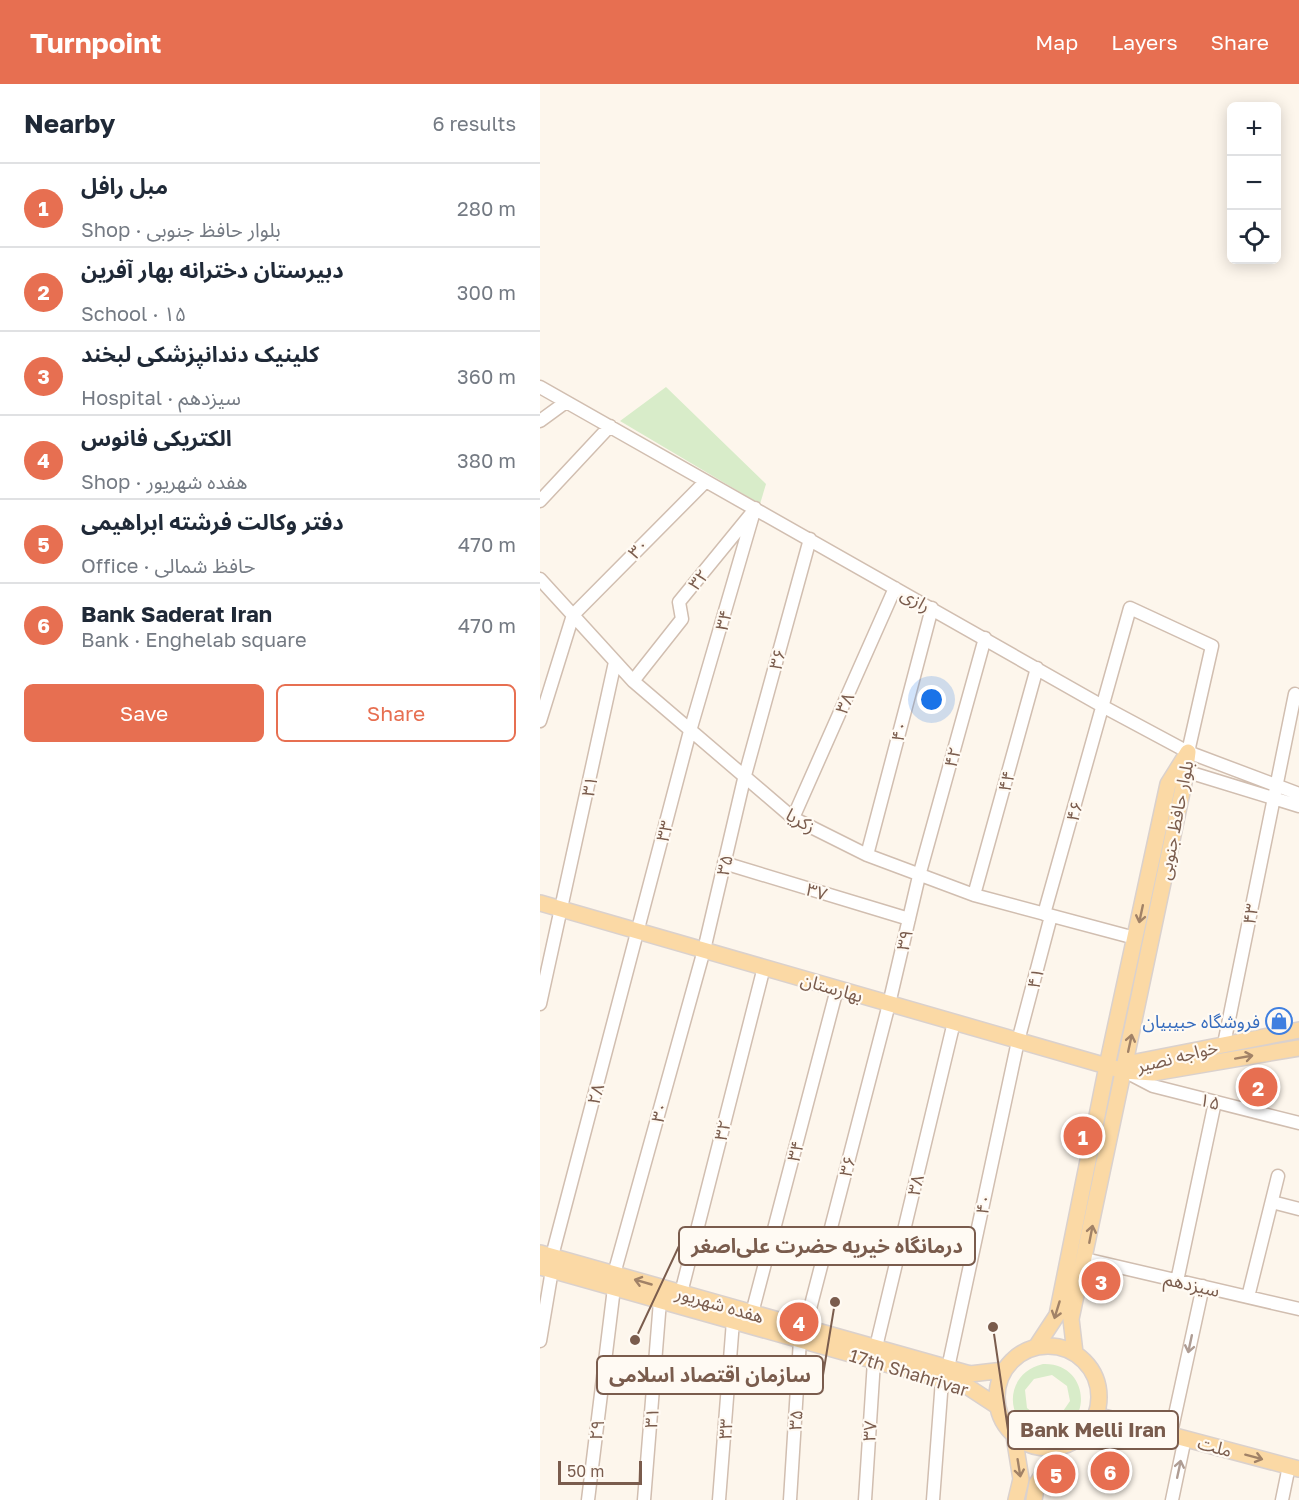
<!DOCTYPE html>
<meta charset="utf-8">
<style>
body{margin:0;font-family:"Golos Text","Noto Sans Arabic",sans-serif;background:#f2f2f3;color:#1f2937}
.controls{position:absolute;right:18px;top:18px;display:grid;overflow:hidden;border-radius:9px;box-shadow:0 3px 15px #0003}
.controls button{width:54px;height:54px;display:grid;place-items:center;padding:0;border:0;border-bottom:2px solid #e0e1e3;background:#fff;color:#1f2937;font:30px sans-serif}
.scale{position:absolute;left:18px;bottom:15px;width:84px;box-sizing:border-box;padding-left:6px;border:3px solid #7a5c4d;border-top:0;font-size:16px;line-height:21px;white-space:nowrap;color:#7a5c4d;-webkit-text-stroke:4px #fffaf3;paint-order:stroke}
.you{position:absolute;left:392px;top:616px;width:21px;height:21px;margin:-15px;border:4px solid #fff;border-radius:50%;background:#1a73e8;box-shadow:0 0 0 9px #1a73e833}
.badge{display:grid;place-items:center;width:39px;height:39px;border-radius:50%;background:#e76f51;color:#fff;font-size:20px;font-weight:700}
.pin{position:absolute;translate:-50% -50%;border:3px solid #fff;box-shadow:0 2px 6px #0006}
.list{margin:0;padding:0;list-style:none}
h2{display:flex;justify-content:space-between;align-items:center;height:78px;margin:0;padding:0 24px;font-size:26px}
h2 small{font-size:20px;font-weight:400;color:#747a83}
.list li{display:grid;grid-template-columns:39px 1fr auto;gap:18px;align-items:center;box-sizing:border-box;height:84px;padding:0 24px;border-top:2px solid #e0e1e3}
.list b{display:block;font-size:22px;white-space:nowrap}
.list p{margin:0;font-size:20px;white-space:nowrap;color:#747a83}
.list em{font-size:20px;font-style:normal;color:#747a83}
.actions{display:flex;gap:12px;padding:18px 24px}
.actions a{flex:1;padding:14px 0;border:2px solid #e76f51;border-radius:9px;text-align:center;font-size:21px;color:#e76f51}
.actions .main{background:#e76f51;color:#fff}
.icon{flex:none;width:33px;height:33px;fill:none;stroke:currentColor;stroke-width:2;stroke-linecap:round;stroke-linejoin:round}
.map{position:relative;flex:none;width:759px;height:1416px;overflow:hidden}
header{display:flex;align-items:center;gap:36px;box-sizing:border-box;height:84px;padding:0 30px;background:#e76f51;color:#fff}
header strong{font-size:28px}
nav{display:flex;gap:33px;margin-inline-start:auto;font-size:21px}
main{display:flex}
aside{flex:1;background:#fff}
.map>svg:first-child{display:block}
.green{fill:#d8ecc9;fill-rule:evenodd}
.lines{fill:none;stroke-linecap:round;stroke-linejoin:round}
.minor-casing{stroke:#d1beb0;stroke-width:15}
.major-casing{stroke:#dad1cd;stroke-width:18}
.minor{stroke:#fff;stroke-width:12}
.major{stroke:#fbd9a5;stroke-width:15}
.oneway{stroke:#a18267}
.oneway2{stroke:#af9d94}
.labels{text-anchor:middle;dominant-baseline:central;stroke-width:4.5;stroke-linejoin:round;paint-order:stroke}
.street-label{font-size:18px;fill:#7a5c4d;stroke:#fffaf3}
.shop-label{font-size:18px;fill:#366cbe;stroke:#fffaf3;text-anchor:end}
.leader{fill:none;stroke:#7a5c4d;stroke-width:2}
.callout-dot{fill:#7a5c4d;stroke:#fffaf3;stroke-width:2}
.callout{fill:#fffaf3;stroke:#7a5c4d;stroke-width:2}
.callout-label{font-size:20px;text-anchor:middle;font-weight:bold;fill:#7a5c4d}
</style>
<header>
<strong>Turnpoint</strong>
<nav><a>Map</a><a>Layers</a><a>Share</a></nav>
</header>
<main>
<aside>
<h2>Nearby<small>6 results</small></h2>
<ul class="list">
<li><span class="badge">1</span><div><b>مبل رافل</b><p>Shop · بلوار حافظ جنوبی</p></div><em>280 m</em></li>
<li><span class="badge">2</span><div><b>دبیرستان دخترانه بهار آفرین</b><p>School · ۱۵</p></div><em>300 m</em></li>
<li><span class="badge">3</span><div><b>کلینیک دندانپزشکی لبخند</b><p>Hospital · سیزدهم</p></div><em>360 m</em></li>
<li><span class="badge">4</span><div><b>الکتریکی فانوس</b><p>Shop · هفده شهریور</p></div><em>380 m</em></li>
<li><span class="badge">5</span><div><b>دفتر وکالت فرشته ابراهیمی</b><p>Office · حافظ شمالی</p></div><em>470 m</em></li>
<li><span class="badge">6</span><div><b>Bank Saderat Iran</b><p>Bank · Enghelab square</p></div><em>470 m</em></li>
</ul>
<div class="actions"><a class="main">Save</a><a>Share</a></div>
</aside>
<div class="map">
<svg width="759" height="1416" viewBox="0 0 759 1416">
<rect width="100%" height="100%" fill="#fdf6ec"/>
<path class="green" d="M126,303L226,400L220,420L80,337Z
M503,1280C551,1278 554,1346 509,1348C465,1351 459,1290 503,1280ZM512,1291L527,1302L530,1317L519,1333L501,1335L487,1324L485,1306L494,1295Z"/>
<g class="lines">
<defs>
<path id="minor" d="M0,303L564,623L648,668L759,710
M0,337L26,318
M0,417L70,342
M0,495L93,597L253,734L327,771L434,811L595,854
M93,597L142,535L139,518L211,430
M0,637L33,531L165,398
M645,687L759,722
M253,734L355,504
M327,771L392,524
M184,779L369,835
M434,811L497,584
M504,830L590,524L672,562L648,668
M0,920L75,578
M684,960L755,610
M588,989L613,1002L759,1039
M732,1118L759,1125
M12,1172L150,647L215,424
M545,1175L759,1225
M74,1190L164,866L204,695L270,455
M637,1197L675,1018
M141,1209L224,883
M708,1213L738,1092
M212,1229L297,905
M265,1244L349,920L379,792L445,554
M0,1257L12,1186
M336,1263L414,938
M408,1284L478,957L511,832
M631,1349L663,1202
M48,1416L74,1204
M104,1416L120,1217
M179,1416L193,1237
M250,1416L260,1256
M325,1416L334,1277
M393,1416L402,1296
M632,1416L645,1354
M742,1416L749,1382"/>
<path id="major" d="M0,819L584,987L613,989L759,964
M584,987L596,978L759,946
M0,1169L430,1290L464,1286
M0,1183L428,1303L457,1322
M457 1313a51 51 0 1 1 102 0a51 51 0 1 1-102 0Z
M496,1263L517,1231L567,982L628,700L648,668L644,699L531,1235L535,1269
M556,1331L759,1385
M474,1352L481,1395L476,1416
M494,1416L497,1399L520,1363"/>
</defs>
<use href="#minor" class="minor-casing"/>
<use href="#major" class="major-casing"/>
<use href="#minor" class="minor"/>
<use href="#major" class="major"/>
</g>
<defs><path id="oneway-shaft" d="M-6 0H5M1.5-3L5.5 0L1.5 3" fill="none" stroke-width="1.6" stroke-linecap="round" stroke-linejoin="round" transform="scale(1.5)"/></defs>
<g class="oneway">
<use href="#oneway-shaft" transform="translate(601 830) rotate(102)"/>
<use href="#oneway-shaft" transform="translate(590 959) rotate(-78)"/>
<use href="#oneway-shaft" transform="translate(704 973) rotate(-10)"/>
<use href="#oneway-shaft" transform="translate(551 1150) rotate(-79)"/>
<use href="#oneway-shaft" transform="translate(103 1198) rotate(-164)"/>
<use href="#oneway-shaft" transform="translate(517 1226) rotate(107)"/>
<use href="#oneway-shaft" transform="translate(714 1373) rotate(15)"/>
<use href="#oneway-shaft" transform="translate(479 1384) rotate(81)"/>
</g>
<g class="oneway2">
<use href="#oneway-shaft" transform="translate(650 1260) rotate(102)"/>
<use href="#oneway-shaft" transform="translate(639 1385) rotate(-78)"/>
</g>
<defs>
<symbol id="shop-ring" viewBox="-11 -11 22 22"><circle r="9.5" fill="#fffaf3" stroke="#3f7fe0" stroke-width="1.5"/><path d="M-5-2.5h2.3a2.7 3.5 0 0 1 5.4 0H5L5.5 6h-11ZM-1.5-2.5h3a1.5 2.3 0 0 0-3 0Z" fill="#3f7fe0"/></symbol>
</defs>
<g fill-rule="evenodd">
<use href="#shop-ring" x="724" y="922" width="30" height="30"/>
</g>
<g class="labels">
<g class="street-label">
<text transform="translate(98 464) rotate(-44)">۳۰</text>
<text transform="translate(158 495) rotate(-51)">۳۲</text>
<text transform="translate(376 515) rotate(30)">رازی</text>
<text transform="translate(183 536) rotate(-74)">۳۴</text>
<text transform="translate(237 575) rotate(-75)">۳۶</text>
<text transform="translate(304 619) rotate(-66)">۳۸</text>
<text transform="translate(359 647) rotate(-75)">۴۰</text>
<text transform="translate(412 673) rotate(-74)">۴۲</text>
<text transform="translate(466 697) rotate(-75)">۴۴</text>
<text transform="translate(49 702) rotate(-78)">۳۱</text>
<text transform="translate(534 727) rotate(-74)">۴۶</text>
<text transform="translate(261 736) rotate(30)">زکریا</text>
<text transform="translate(635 736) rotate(-79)">بلوار حافظ جنوبی</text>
<text transform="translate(124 747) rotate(-75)">۳۳</text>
<text transform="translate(184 781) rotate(-77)">۳۵</text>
<text transform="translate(277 807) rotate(17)">۳۷</text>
<text transform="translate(710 830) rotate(-79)">۴۳</text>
<text transform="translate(364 856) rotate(-77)">۳۹</text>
<text transform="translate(495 894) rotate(-75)">۴۱</text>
<text transform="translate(292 903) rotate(16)">بهارستان</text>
<text transform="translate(637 972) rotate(-14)">خواجه نصیر</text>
<text transform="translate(55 1010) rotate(-75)">۲۸</text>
<text transform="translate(670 1017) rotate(14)">۱۵</text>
<text transform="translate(119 1028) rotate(-74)">۳۰</text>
<text transform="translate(182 1046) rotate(-76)">۳۲</text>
<text transform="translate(255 1067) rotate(-75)">۳۴</text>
<text transform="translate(307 1082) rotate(-75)">۳۶</text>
<text transform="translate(375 1101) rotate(-77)">۳۸</text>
<text transform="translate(443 1120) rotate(-78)">۴۰</text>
<text transform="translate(652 1200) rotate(13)">سیزدهم</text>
<text transform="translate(180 1220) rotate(16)">هفده شهریور</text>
<text transform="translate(369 1288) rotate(17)">17th Shahrivar</text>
<text transform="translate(111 1334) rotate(-85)">۳۱</text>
<text transform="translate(255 1336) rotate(-86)">۳۵</text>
<text transform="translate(185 1345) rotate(-86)">۳۳</text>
<text transform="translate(56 1346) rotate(-83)">۲۹</text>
<text transform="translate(329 1347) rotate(-86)">۳۷</text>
<text transform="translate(675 1362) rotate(15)">ملت</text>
</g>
<g class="shop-label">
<text x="720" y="937">فروشگاه حبیبیان</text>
</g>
</g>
<path class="leader" d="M95 1256L139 1162M295 1218L283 1291M453 1243L468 1346"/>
<g class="callout-dot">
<circle cx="95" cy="1256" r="6"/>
<circle cx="295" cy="1218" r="6"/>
<circle cx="453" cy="1243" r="6"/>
</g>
<g class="callout">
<rect x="139" y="1143" width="296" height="38" rx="6"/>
<rect x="57" y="1272" width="226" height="38" rx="6"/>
<rect x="468" y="1327" width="170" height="38" rx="6"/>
</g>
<g class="callout-label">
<text x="287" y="1169">درمانگاه خیریه حضرت علی‌اصغر</text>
<text x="170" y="1298">سازمان اقتصاد اسلامی</text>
<text x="553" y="1353">Bank Melli Iran</text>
</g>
</svg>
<div class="controls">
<button>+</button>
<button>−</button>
<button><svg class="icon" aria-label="locate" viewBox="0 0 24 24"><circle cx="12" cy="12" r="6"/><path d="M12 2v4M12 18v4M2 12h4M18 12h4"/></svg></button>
</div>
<div class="scale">50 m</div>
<div class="you"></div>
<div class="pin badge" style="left:543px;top:1052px">1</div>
<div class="pin badge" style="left:718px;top:1003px">2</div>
<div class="pin badge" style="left:561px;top:1197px">3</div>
<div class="pin badge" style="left:259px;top:1238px">4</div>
<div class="pin badge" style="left:516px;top:1390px">5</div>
<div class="pin badge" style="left:570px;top:1387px">6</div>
</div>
</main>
